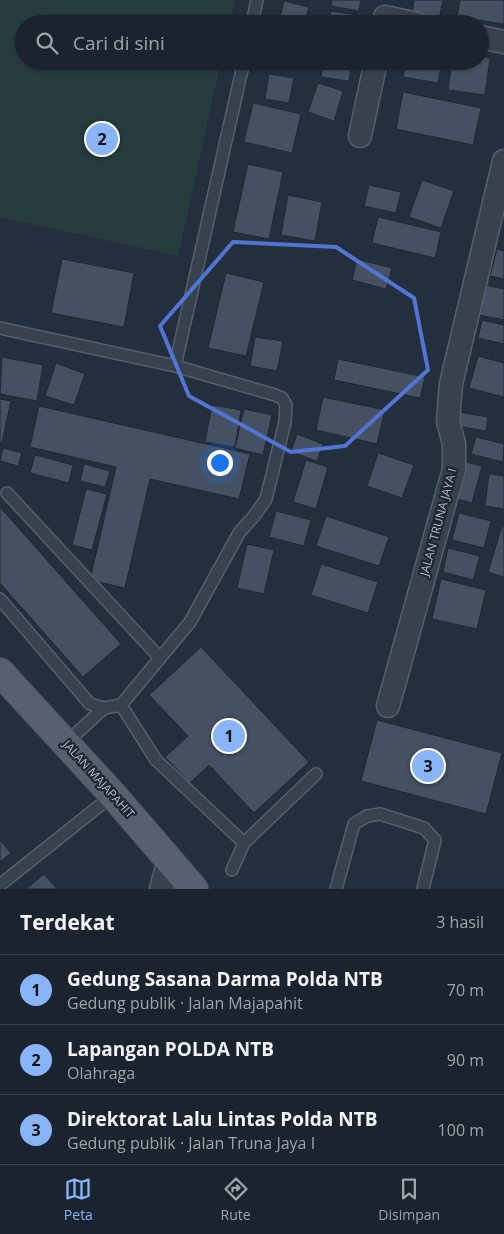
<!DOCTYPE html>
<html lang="id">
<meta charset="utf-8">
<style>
body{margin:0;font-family:"Open Sans",sans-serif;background:#282f3a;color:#f1f3f6}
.you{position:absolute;left:219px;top:462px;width:18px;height:18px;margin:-12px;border:4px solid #fff;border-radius:50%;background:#1a73e8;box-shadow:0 0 0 8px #1a73e833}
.badge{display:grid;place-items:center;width:32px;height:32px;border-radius:50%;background:#8ab4f8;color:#111;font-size:16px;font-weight:700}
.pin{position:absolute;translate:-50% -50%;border:2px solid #fff;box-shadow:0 1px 5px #0006}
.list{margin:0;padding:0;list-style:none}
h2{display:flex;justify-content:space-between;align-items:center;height:65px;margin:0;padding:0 20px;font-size:21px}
h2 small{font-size:16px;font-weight:400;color:#a0a4aa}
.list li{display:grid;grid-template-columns:32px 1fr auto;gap:15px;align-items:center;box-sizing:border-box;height:70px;padding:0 20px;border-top:1px solid #39404a}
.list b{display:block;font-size:19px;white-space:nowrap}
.list p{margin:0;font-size:16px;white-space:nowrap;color:#a0a4aa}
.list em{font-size:16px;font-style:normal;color:#a0a4aa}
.icon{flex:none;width:28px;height:28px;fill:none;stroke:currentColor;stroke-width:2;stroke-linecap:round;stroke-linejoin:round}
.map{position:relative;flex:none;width:504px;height:889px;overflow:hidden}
.search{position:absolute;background:#1b232e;box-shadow:0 1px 4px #0004;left:15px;right:15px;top:15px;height:55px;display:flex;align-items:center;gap:12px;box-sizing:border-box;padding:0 18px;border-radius:28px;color:#a0a4aa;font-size:19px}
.sheet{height:275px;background:#1b232e}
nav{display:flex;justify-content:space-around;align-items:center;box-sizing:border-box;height:70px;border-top:1px solid #39404a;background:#1b232e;font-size:14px;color:#a0a4aa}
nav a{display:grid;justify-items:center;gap:2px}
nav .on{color:#8ab4f8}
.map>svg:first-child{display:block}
.green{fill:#263c3f}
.building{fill:#455162;stroke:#1f2835}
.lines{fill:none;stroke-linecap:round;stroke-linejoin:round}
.lane-casing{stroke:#565f6c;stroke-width:14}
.street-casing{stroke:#565f6c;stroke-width:25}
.primary-casing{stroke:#414a57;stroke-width:30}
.lane{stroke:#38414e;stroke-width:11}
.street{stroke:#38414e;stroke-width:22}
.primary{stroke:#56606e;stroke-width:28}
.marked{fill:none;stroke:#5274d3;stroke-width:4;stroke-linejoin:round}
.labels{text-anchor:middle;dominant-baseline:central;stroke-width:4.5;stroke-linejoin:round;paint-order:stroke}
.street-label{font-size:12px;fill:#b4bcc9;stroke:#1d2633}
</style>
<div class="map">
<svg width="504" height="889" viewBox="0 0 504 889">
<rect width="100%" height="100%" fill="#242f3e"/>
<path class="green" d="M0,0H235L230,24H24V61H221L178,256L0,217Z"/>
<path class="building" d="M332,0H361L359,11L331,6Z
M414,0H443L439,19L412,14Z
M460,0H504V24L457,17Z
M284,1L309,7L304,24H278Z
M331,11L358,15L357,24H329Z
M480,56L490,58L485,95L448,90L452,61H480Z
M269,61H295L293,71L268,65Z
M323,61H352L349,81L321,77Z
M406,61H442L438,83L403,77Z
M269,74L294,78L289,103L265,99Z
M318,83L343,91L334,121L308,112Z
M403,92L481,108L473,145L396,129Z
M253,103L301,114L292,153L244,142Z
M248,164L283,172L269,239L233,232Z
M422,180L454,191L441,228L409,217Z
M369,185L401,192L396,213L364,206Z
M288,195L322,202L315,241L281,235Z
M378,217L441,232L435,258L372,243Z
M497,249L504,251V279L490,276Z
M62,259L134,273L124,327L51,313Z
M357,259L392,268L386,289L352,280Z
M226,273L264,282L246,356L208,348Z
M485,285L504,289V320L479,315Z
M482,320L504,325V344L478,338Z
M255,337L283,341L277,371L250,366Z
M478,356L504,363V397L469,388Z
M2,357L43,365L37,401L0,394Z
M338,359L425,377L420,398L334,380Z
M56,363L85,374L74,405L45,396Z
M323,397L385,410L377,444L316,430Z
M0,399L11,401L2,443L0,442Z
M212,405L241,410L235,447L205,442Z
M39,406L250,454L239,499L150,479L125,588L90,580L116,467L30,447Z
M244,409L272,415L263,455L235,448Z
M459,412L488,417L486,431L457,426Z
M297,434L323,444L317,461L291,452Z
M476,437L504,444L503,462L471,454Z
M3,448L22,453L18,466L0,461Z
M378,453L414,465L402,498L367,486Z
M35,455L73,465L69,483L30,473Z
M306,460L328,467L316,509L293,502Z
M462,461L482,466L472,503L453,498Z
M84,464L110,471L105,487L80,481Z
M489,474L504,476V509L485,506Z
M86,489L107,494L92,550L72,545Z
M0,507L121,644L83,677L0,583Z
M276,511L311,520L304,546L269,537Z
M459,513L491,521L484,548L452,540Z
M326,516L389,537L379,566L316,546Z
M502,526H504V577L488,572Z
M247,544L274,550L264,594L237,588Z
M448,548L480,556L473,580L443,572Z
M321,564L378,582L368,613L311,595Z
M441,579L486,590L477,629L432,619Z
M201,647L309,762L254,813L209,765L190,783L165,757L188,736L149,695Z
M377,720L502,753L486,814L361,781Z
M0,840L11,853L0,862Z
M44,874L57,889H26Z"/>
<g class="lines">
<defs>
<path id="lane" d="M252,24L257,0
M0,328L175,366L275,395L282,398L286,405L285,422L266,499L254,516L239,533L190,622L121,705L104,708L90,704L0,599
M175,366L244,61
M7,493L160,658
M121,705L156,760L244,843
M66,743L104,708
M232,870L244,843L316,774
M0,885L113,795
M336,889L354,824L367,816L380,814L424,828L435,840L423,889"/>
<path id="street" d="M385,17L417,24
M480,37L504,42
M360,136L376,61
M388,706L454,469V444L448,421L451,384L504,161
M161,889L169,859"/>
<path id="primary" d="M0,672L113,795L194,889"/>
</defs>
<use href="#lane" class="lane-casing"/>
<use href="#street" class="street-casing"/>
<use href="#primary" class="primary-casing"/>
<use href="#lane" class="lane"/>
<use href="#street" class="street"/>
<use href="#primary" class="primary"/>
</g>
<path class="marked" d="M233,242L336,247L414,298L428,370L345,446L291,452L189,396L160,326Z"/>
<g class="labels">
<g class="street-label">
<text transform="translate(438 522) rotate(-75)">JALAN TRUNA JAYA I</text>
<text transform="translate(99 779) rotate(48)">JALAN MAJAPAHIT</text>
</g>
</g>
</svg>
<div class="you"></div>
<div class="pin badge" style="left:229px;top:736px">1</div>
<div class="pin badge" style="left:102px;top:139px">2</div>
<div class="pin badge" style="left:428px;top:766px">3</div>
<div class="search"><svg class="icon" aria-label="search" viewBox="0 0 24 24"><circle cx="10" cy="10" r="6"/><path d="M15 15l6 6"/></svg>Cari di sini</div>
</div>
<section class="sheet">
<h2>Terdekat<small>3 hasil</small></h2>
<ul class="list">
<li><span class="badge">1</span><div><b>Gedung Sasana Darma Polda NTB</b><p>Gedung publik · Jalan Majapahit</p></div><em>70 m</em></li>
<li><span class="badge">2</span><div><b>Lapangan POLDA NTB</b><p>Olahraga</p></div><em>90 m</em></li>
<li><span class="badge">3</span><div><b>Direktorat Lalu Lintas Polda NTB</b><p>Gedung publik · Jalan Truna Jaya I</p></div><em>100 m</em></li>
</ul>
</section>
<nav>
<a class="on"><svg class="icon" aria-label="map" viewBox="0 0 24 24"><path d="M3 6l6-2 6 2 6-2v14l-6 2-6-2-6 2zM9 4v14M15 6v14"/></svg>Peta</a>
<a><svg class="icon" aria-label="directions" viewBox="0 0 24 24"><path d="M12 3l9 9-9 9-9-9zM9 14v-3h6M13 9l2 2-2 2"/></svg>Rute</a>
<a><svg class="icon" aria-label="saved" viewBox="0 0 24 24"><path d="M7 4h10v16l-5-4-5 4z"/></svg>Disimpan</a>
</nav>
